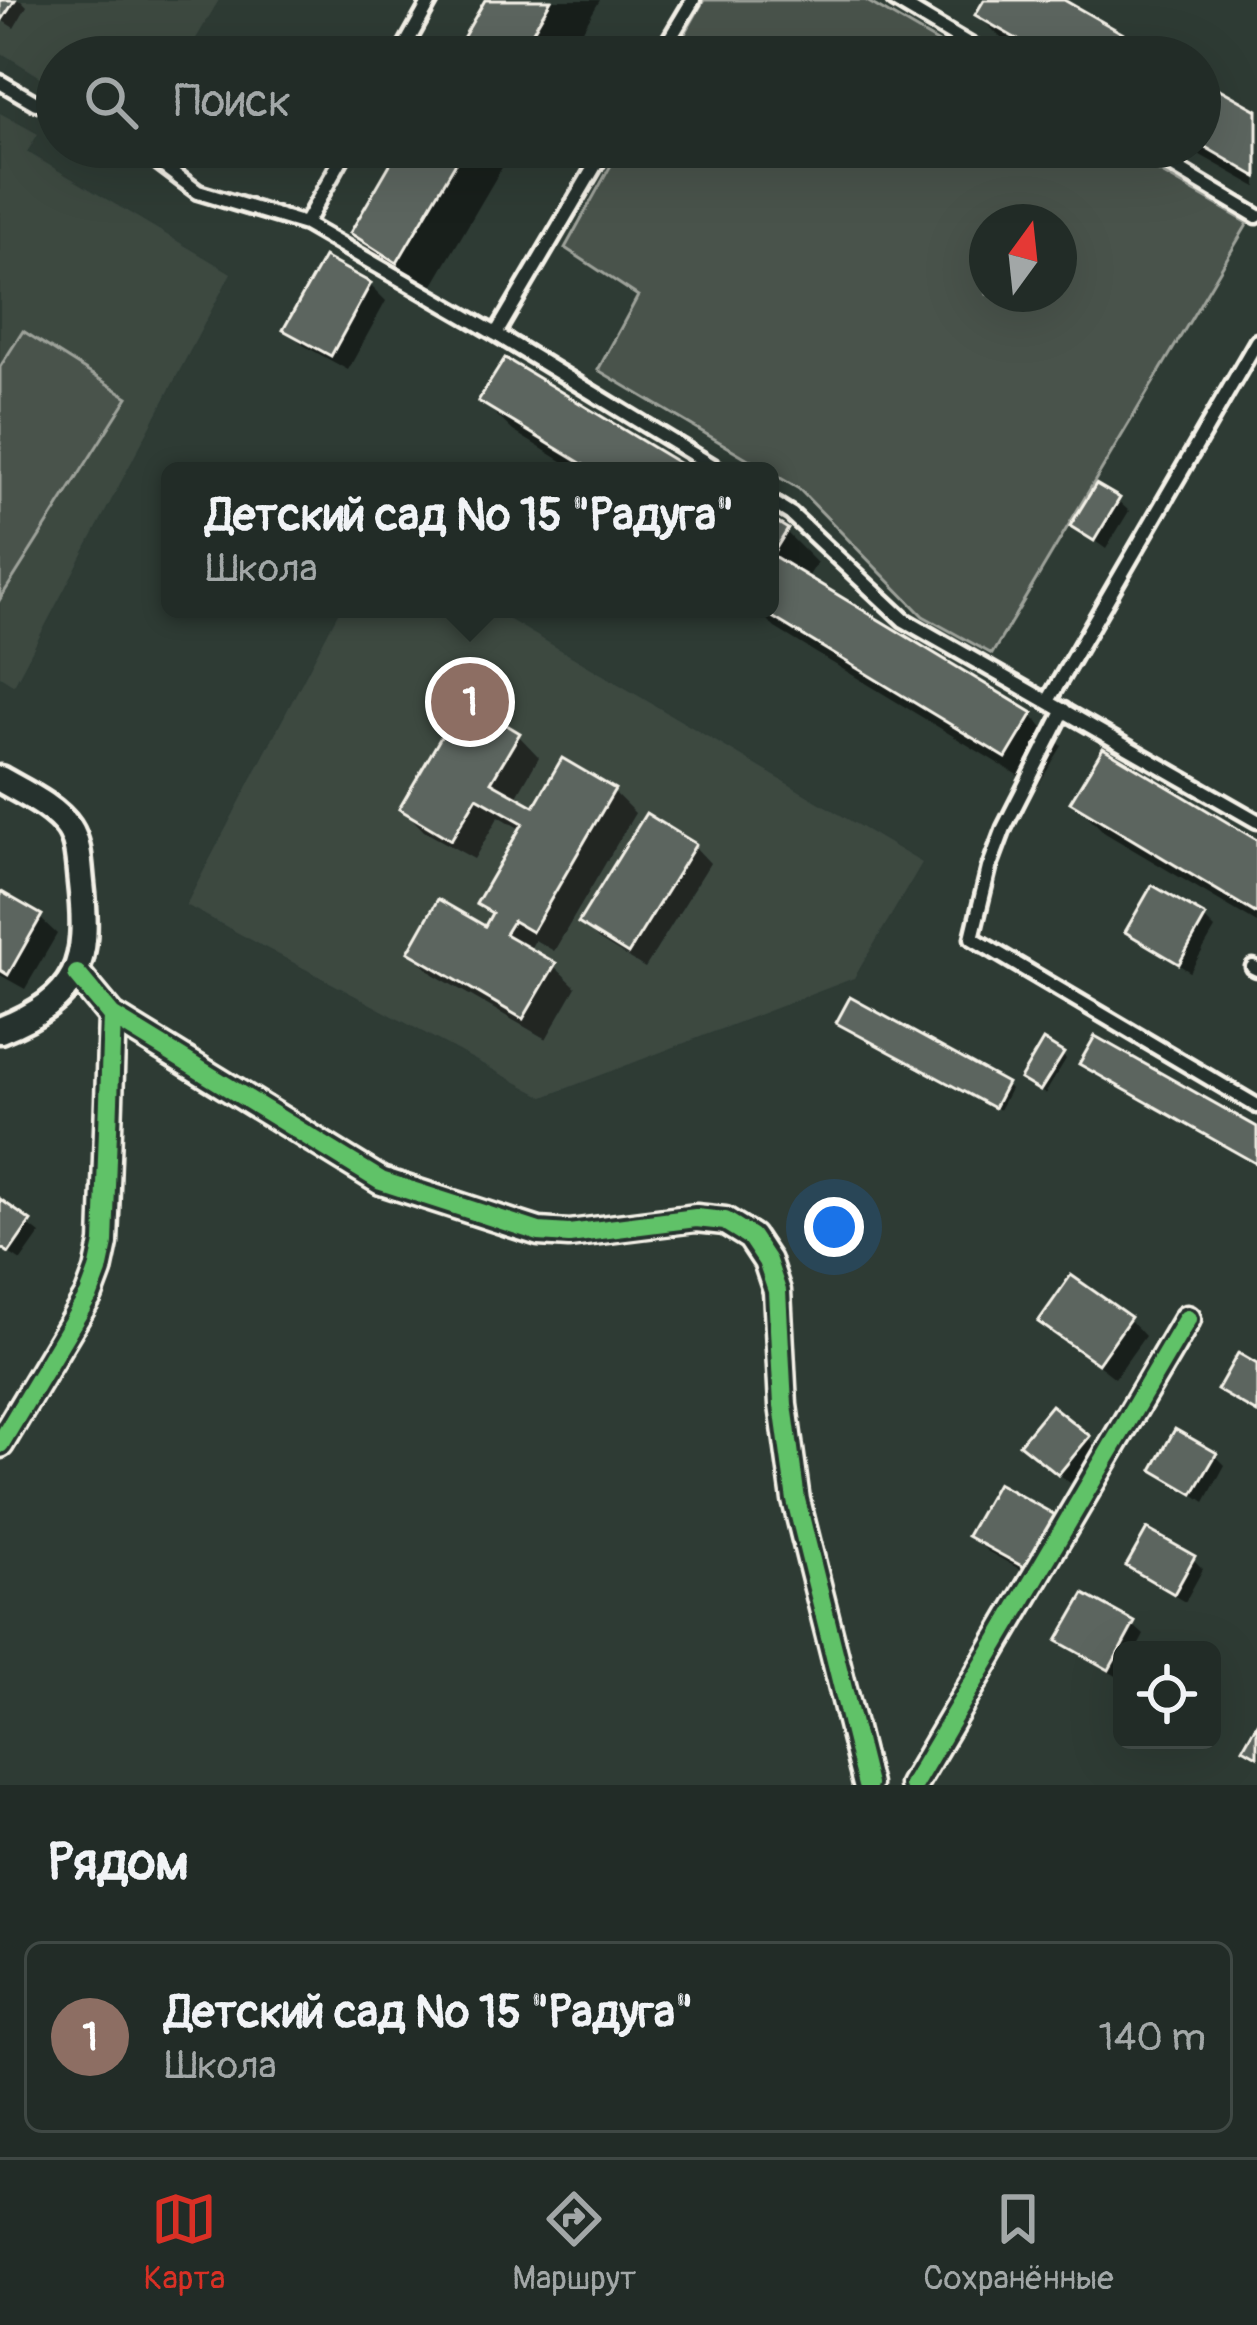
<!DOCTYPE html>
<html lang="ru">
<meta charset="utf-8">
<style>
body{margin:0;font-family:Pangolin,sans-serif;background:#2a342f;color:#f1f3f6}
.controls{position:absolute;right:36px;bottom:36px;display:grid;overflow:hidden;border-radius:18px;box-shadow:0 12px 48px #0002}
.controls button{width:108px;height:108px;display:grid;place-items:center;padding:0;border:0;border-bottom:3px solid #3f4844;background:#222c27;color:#f1f3f6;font:60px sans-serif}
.compass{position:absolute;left:969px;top:204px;width:108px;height:108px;border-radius:50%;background:#222c27;box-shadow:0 12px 48px #0002;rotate:15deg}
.you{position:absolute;left:834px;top:1227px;width:42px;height:42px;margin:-30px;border:9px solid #fff;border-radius:50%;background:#1a73e8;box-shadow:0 0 0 18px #1a73e833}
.badge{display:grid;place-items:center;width:78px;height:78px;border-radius:50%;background:#d93025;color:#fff;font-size:39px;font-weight:700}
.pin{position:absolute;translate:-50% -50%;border:6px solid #fff;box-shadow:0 3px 12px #0006}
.popup{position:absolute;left:161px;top:462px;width:618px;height:156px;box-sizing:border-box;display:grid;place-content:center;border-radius:18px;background:#222c27;filter:drop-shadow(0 3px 9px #0005);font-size:39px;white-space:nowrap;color:#a2a7a7}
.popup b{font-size:45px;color:#f1f3f6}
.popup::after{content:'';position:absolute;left:50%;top:100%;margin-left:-24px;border:24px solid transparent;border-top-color:#222c27}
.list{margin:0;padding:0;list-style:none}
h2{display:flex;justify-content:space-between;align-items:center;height:156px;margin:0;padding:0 48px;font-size:51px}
h2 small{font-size:39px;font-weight:400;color:#a2a7a7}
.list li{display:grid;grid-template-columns:78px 1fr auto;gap:36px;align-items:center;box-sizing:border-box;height:192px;margin:0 24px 24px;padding:0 24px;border:3px solid #3f4844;border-radius:18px}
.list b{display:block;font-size:45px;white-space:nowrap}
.list p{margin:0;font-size:39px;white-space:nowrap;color:#a2a7a7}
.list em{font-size:39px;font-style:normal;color:#a2a7a7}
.icon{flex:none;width:66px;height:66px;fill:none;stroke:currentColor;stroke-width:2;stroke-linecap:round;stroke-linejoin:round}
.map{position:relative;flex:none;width:1257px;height:1785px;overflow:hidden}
.search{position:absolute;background:#222c27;box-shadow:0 12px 48px #0002;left:36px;right:36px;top:36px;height:132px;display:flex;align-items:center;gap:30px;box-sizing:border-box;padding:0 42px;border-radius:66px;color:#a2a7a7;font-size:45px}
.sheet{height:372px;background:#222c27}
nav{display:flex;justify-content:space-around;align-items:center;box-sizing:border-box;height:168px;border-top:3px solid #3f4844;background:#222c27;font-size:33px;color:#a2a7a7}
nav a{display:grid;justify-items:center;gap:6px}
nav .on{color:#d93025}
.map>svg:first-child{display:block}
.built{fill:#3c4841}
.green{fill:#48524c;stroke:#9ea29a;stroke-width:3;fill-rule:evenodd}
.shadow{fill:#0007}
.building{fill:#5c655e;stroke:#f4f1e8;stroke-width:3}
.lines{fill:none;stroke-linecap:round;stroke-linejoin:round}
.service-casing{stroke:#f4f1e8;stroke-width:21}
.minor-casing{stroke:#f4f1e8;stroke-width:33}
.service{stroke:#26332d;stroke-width:12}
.minor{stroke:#26332d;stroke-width:24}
.cycleway-casing{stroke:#26332d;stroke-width:26}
.cycleway{stroke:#61c268;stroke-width:18}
</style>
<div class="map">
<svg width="1257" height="1785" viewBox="0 0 1257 1785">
<rect width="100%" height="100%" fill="#2e3b34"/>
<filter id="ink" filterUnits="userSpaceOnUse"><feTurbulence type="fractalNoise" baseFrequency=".00833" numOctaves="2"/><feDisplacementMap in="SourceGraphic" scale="24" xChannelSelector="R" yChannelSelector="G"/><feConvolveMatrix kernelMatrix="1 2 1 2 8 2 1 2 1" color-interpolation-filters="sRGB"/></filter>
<g filter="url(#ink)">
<path class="built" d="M0,0H219L185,57H57V87L0,52Z
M0,113L38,134L27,152L231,273L14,685L0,676Z
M340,609H491L922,863L854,978L544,1097L186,905Z"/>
<path class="green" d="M704,0H865L963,57H672Z
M621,147H1117L1248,223L992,654L923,616L799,489L598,370L638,296L565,248ZM1059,222V294H987V222Z
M23,331L128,397L0,599V367Z"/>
<path class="shadow" d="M0,0H21L27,6L14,28L0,19Z
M488,0H600L567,57H455Z
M987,0H1058L1158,57H1029L1009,46L978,15Z
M1200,81L1257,114V187L1186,147H1200Z
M403,147H514L429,292L385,264L354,233Z
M370,285L386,301L348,370L303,345L287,329Z
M482,401L686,471H578L513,431Z
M1118,501L1129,511L1106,549L1074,526Z
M770,522L786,532L817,563L807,579L1031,715L1062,746L1037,787L775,628L756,609H770Z
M518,735L539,757L515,799L535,810L613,791L635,813L554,951L535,940L529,951L554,966L576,987L546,1039L433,974L411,952L486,930L493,917L480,903L522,830L499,816L474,859L424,831L403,809Z
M1074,802L1257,843V923L1105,833Z
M694,846L710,863L645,968L598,939L582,923Z
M0,895L40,918L57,934L25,989L0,975Z
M1204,918L1215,929L1190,972L1129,932Z
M844,1027L1006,1085L1010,1089L999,1110Z
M1062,1055L1066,1059L1045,1094L1028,1083Z
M0,1203L40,1234L21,1261L0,1247Z
M1129,1319L1145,1336L1115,1378L1042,1321Z
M1088,1438L1098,1449L1070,1483L1034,1454Z
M1215,1455L1225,1465L1205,1502L1156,1469Z
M1057,1520L1073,1536L1046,1584L987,1551L971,1535Z
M1193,1559L1203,1569L1185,1602L1140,1576L1129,1566Z
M1133,1625L1144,1635L1136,1650H1122L1120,1678L1072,1651L1061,1641Z"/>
<path class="building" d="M0,0H15L2,20L0,18Z
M485,0H551L518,57H452Z
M984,0H1064L1164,57H1048L975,15Z
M1200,78L1257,110V177L1200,144Z
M400,147H465L397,263L350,233Z
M324,257L371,283L331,356L283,330Z
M505,358L692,471H594L478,401Z
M1096,484L1120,498L1094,541L1070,526Z
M770,518L788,529L772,555L1033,713L1006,758L759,609H770Z
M463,699L520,733L491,782L534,806L562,758L615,789L532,932L513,921L505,934L556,963L523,1019L408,952L438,899L485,926L492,913L476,904L523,823L477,797L451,840L399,809Z
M1103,748L1257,840V914L1070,802Z
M646,813L696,844L628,954L578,923Z
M1152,885L1206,916L1179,964L1125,932Z
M0,891L42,915L8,975L0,970Z
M850,997L1007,1083L994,1108L836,1023Z
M1095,1036L1257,1127V1164L1079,1064Z
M1043,1040L1064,1053L1040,1091L1020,1079Z
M0,1199L31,1221L9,1253L0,1247Z
M1071,1275L1131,1317L1098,1364L1038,1322Z
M1238,1353L1257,1364V1413L1217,1390Z
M1051,1405L1090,1436L1058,1475L1019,1444Z
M1175,1429L1217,1453L1193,1494L1152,1470Z
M997,1483L1059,1517L1029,1570L967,1536Z
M1147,1529L1195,1556L1174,1594L1126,1566Z
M1084,1594L1135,1622L1109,1670L1057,1641Z
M1257,1723V1756L1243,1748Z"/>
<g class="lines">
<defs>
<path id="service" d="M894,0L990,57
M399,57L431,0
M659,57L693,0
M0,82L36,103L57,101
M138,147L198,192L305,224
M348,147L305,224L496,334
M606,147L496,334L721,471
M1141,147L1257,216
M770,501L791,514L904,620L1257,821
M1048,701L1257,341
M1064,710L1004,828L989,868L972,938L1257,1106
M1253,967L1257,969"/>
<path id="minor" d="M0,779C22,792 54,806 69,828C79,843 79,865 81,883C90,963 80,998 0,1030
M112,1016L381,1181L539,1232L569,1234L696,1218L725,1221L751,1237L767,1261L777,1291L783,1405L796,1500L867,1785
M0,1444L89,1295L98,1271L104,1243L112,1016L77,974
M913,1785L1187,1319"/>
</defs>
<use href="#service" class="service-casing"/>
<use href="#minor" class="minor-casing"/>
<use href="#service" class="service"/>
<use href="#minor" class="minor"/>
<defs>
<path id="cycleway" d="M112,1016L381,1181L539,1232L569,1234L696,1218L725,1221L751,1237L767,1261L777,1291L783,1405L796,1500L867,1785
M0,1444L89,1295L98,1271L104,1243L112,1016L77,974
M913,1785L1187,1319"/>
</defs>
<use href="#cycleway" class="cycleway-casing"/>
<use href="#cycleway" class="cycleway"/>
</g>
</g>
</svg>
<div class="controls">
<button><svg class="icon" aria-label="locate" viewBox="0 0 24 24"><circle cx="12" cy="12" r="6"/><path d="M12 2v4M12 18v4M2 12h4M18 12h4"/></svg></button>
</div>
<svg class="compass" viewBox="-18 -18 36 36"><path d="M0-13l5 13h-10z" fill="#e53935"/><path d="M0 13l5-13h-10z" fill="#a2a7a7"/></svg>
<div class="you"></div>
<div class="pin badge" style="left:470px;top:702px;background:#8d6e63">1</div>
<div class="popup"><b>Детский сад № 15 &quot;Радуга&quot;</b>Школа</div>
<div class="search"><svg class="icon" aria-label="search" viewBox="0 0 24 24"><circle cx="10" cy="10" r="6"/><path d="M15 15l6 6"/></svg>Поиск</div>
</div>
<section class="sheet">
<h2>Рядом<small></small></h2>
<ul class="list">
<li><span class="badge" style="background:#8d6e63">1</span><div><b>Детский сад № 15 &quot;Радуга&quot;</b><p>Школа</p></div><em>140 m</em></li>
</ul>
</section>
<nav>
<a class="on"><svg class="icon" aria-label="map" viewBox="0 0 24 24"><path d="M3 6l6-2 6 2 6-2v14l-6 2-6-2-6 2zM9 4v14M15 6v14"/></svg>Карта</a>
<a><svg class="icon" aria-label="directions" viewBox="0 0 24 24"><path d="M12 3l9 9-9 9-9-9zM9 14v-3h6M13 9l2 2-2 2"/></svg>Маршрут</a>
<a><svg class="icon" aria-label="saved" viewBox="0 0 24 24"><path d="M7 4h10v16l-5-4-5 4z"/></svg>Сохранённые</a>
</nav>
